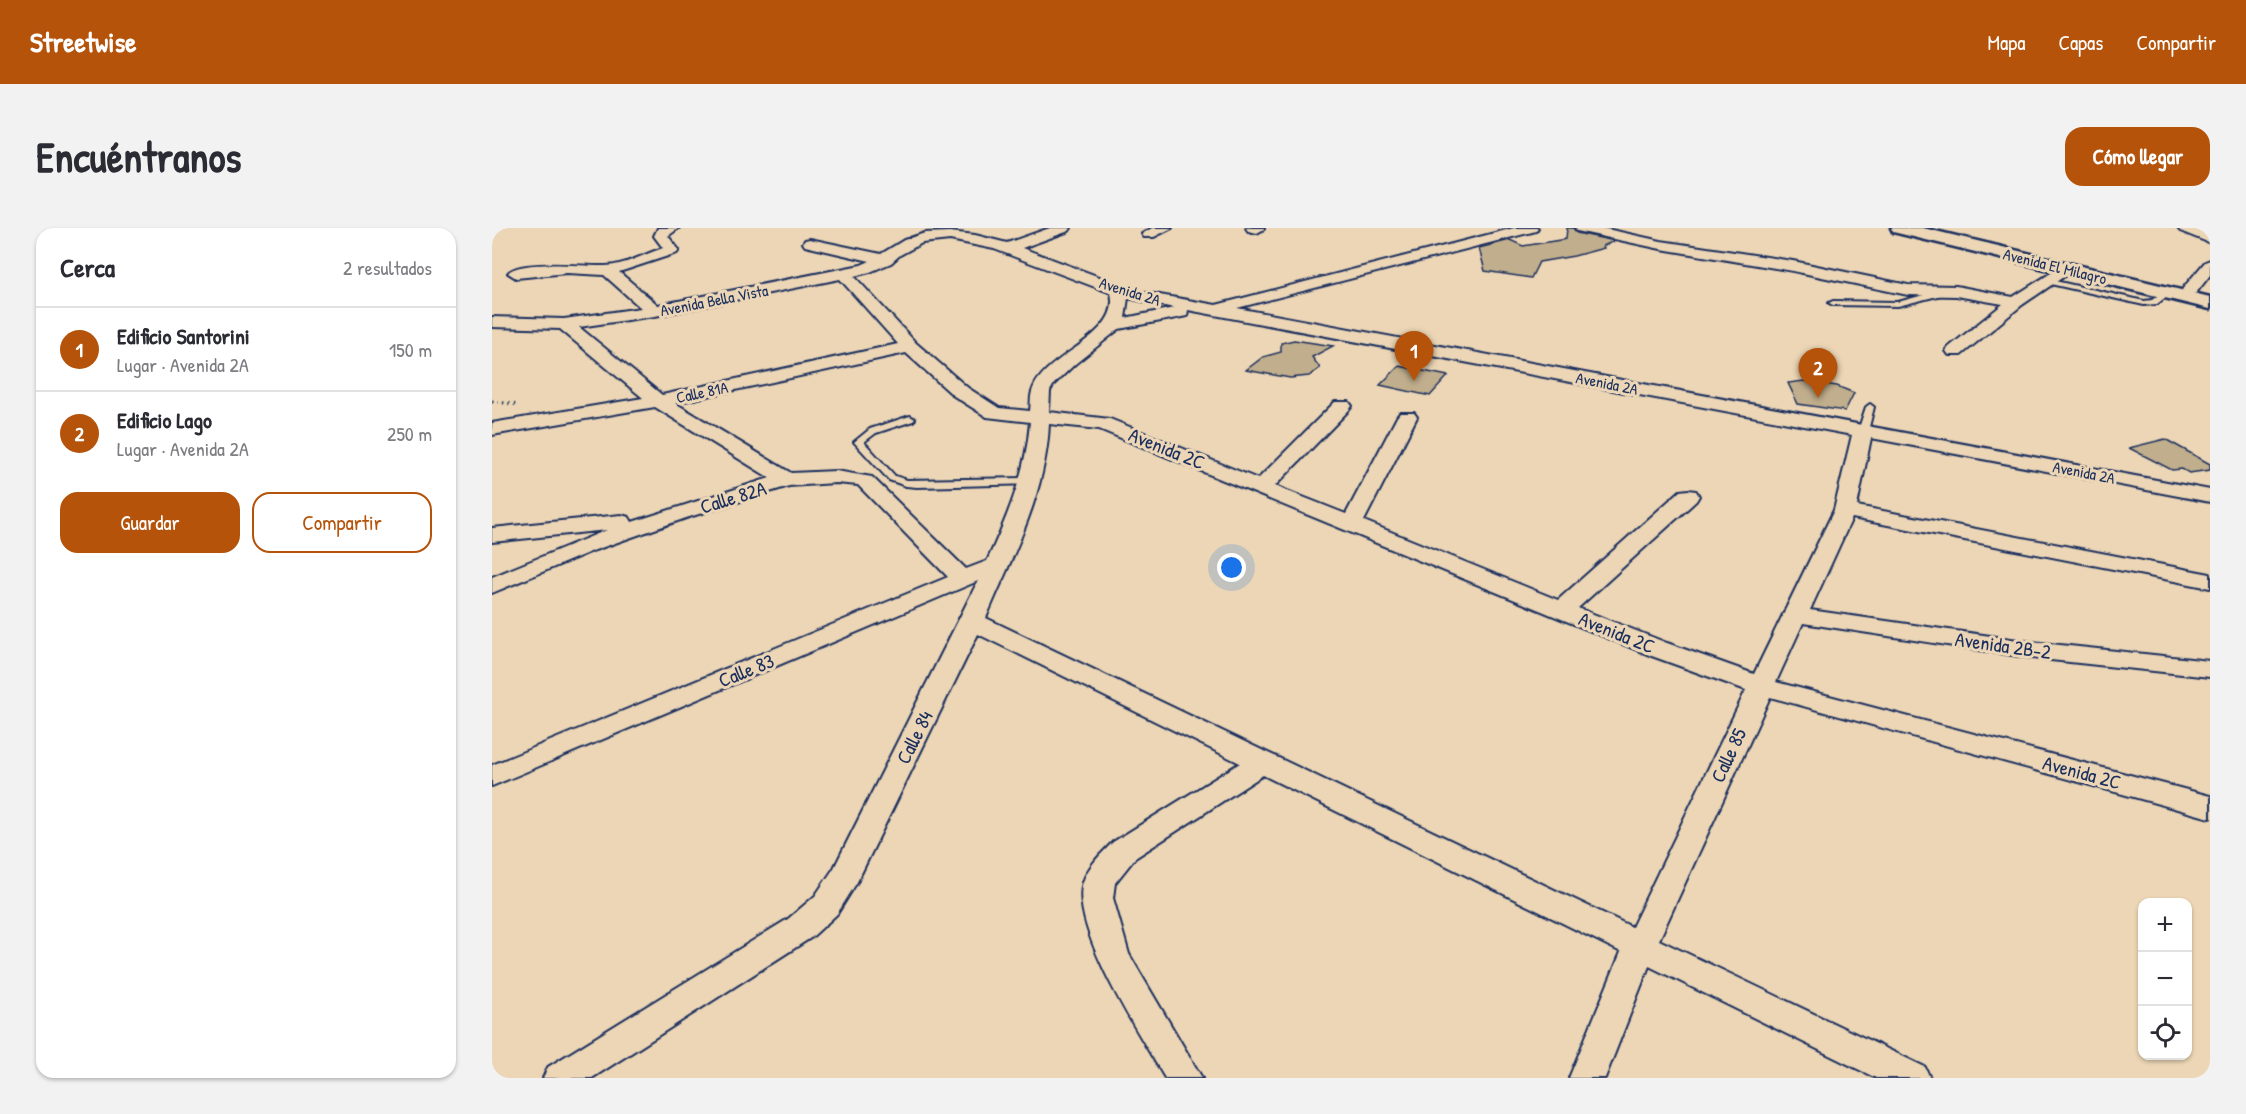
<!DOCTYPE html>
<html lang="es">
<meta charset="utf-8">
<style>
body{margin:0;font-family:"Patrick Hand",sans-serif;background:#f2f2f3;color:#2b2b33}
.controls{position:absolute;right:18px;bottom:18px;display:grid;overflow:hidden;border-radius:12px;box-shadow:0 2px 4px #0004}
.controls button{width:54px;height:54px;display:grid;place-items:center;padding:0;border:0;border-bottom:2px solid #e1e1e2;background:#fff;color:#2b2b33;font:30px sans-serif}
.you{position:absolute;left:740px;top:340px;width:21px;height:21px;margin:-15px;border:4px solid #fff;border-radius:50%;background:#1a73e8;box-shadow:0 0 0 9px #1a73e833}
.badge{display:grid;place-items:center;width:39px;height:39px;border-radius:50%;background:#b45309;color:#fff;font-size:20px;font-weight:700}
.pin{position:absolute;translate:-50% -50px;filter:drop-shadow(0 2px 3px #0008)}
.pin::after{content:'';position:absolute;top:32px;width:21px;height:18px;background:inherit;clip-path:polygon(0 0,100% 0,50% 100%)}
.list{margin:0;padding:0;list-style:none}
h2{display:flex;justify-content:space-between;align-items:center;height:78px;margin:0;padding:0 24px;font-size:26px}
h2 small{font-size:20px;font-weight:400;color:#7c7c81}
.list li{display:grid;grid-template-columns:39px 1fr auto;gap:18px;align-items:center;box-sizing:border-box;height:84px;padding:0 24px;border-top:2px solid #e1e1e2}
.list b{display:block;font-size:22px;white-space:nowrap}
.list p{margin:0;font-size:20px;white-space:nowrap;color:#7c7c81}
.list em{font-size:20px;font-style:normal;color:#7c7c81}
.actions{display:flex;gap:12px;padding:18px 24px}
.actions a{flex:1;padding:14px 0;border:2px solid #b45309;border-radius:18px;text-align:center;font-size:21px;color:#b45309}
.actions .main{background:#b45309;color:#fff}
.icon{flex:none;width:33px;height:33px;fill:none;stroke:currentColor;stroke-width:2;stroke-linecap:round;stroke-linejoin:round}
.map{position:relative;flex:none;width:1718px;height:850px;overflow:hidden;border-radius:18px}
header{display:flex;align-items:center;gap:36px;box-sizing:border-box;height:84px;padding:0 30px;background:#b45309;color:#fff}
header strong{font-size:28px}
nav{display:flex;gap:33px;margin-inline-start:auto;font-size:21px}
.intro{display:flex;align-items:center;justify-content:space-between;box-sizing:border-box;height:144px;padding:0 36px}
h1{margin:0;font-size:42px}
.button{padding:15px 27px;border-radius:18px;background:#b45309;color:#fff;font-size:21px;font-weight:700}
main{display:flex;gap:36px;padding:0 36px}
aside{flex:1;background:#fff;border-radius:18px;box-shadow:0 2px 4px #0004}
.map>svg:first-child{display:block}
.building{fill:#c0ae8c;stroke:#1b2f5e;stroke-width:1.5}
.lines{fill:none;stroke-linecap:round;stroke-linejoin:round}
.service-casing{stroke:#1b2f5e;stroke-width:4}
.minor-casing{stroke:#1b2f5e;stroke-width:4}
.secondary-casing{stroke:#1b2f5e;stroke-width:5}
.path{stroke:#1b2f5e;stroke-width:3;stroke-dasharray:1.5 4;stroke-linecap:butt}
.service{fill:#ecd6b5;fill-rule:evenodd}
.minor{fill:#ecd6b5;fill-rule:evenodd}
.secondary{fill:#ecd6b5;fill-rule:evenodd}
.labels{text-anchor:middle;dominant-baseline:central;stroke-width:6;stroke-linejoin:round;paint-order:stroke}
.far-street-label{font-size:16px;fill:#1b2f5e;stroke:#ecd6b5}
.street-label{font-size:20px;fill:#1b2f5e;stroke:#ecd6b5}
</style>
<header>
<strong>Streetwise</strong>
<nav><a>Mapa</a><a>Capas</a><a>Compartir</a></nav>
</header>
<div class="intro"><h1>Encuéntranos</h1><a class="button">Cómo llegar</a></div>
<main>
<aside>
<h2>Cerca<small>2 resultados</small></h2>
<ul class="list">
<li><span class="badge">1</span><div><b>Edificio Santorini</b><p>Lugar · Avenida 2A</p></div><em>150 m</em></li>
<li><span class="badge">2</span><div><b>Edificio Lago</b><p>Lugar · Avenida 2A</p></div><em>250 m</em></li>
</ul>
<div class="actions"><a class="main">Guardar</a><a>Compartir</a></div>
</aside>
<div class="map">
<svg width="1718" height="850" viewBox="0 0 1718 850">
<rect width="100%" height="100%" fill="#ecd6b5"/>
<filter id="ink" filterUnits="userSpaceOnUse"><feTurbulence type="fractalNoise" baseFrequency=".0167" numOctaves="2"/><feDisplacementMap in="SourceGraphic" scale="12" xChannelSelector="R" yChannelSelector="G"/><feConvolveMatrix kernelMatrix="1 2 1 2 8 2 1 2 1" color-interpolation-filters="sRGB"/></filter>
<g filter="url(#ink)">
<path class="building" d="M1075,0H1081L1085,5L1123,13L1111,18L1112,20L1082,28L1047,34L1039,50L993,43L987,20L1018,12L1031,18L1074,11Z
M802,112L841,118L820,129L828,140L817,148L798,150L754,142L771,129L789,124V115Z
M907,138L956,148L938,168L888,157Z
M1312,153L1345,158L1362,165L1353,183L1306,176L1296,155Z
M1673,211L1718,236V242L1697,245L1690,241L1680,242L1637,220Z"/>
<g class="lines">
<defs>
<path id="service" d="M1554,51L1652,73L1660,72L1672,63L1679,65L1665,76L1652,77L1554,55Z
M1454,61L1458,63L1457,65L1406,78L1341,77L1337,75L1341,73L1406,74Z
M1378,176L1382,179L1376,203L1374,205H1368L1366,203L1374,179Z
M418,188L423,191L421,193L384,205L372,214L403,248L415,252L538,250L543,253L538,256L425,259L414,258L397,252L362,214L378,201Z"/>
<path id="minor" d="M166,0H187L176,8L187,22L185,25L127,44L166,77L369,37L378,33L313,18L311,15L313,12L318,11L389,26L412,12L433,5L458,4L483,7L515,15L558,0H579L577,3L530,20L645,63L724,77L1022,0H1046L1044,3L745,80L1718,262V274L1379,210L1365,278L1718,346V360L1360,290L1318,382L1540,414L1718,433V449L1540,430L1311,395L1284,454L1718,568V590L1278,469L1167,712L1433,839L1438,850H1384L1157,738L1113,850H1077L1129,724L771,547L643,630L623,655L621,670L637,726L710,850H673C649,809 577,699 591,654C596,638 610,625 621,614L748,535L486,406L365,654L345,686L320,709L100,850H51L56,839L296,691L323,668L342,640L486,353L0,558V537L456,349L366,257L344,255L297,258L194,290L103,322L0,365V349L115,302L0,314V300L129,287L137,289L140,294L278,250L163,179L0,207V195L151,170L68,101L0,99V89L72,91L149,80L112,47L75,45L24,50L16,45C28,31 94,39 113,38C131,38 153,26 171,20L162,8ZM458,12L502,21L619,65C630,110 551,125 540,164C538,169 539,177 538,183L507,180L476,160L424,115L362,48L378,44L399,35L408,27L430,15ZM348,51L406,116L170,167L87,99L163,88ZM636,70L682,80L633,90ZM696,82L1360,207L1342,282L1262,446L1175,415L1086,380L1204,273L1207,268L1204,263L1196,262L1188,263L1066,372L872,293L925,189L922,185H908L905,189L854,286L783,258L857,182L860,178L857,174H843L766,251L618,191L557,184L558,163L562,156L583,136L627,101L695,88ZM414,125L462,168L495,189L538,194C534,244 516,288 495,333L474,341L380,249L344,243L299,245L183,175ZM557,196L607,201L1157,427L1254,462L1140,699L494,390C520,328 554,266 557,196Z
M660,0H680L662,9H652L650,6Z
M754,0H772V1L765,5L756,3Z
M1083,0H1110L1169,13L1301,33L1416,57L1464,58L1521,69L1570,38H1580L1583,41L1530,77L1469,127H1457L1454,123L1457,119L1511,76L1464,68L1416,67L1301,43L1169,21L1085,3Z
M1686,0H1705L1718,6V15L1688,3Z
M1718,32V47L1704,65H1692L1690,62L1692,59L1713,34Z"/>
<path id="secondary" d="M1399,0H1431L1718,69V81L1401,4Z"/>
</defs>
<use href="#service" class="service-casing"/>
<use href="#minor" class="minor-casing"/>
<use href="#secondary" class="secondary-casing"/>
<path class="path" d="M0,173L26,177"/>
<use href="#service" class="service"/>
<use href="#minor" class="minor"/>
<use href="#secondary" class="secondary"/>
</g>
</g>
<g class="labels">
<g class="far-street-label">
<text transform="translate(1563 38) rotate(14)">Avenida El Milagro</text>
<text transform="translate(638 63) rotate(17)">Avenida 2A</text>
<text transform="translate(222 72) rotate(-11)">Avenida Bella Vista</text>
<text transform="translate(1115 155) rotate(11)">Avenida 2A</text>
<text transform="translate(210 164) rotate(-12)">Calle 81A</text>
<text transform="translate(1592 244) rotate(11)">Avenida 2A</text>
</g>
<g class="street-label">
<text transform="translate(675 220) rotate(22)">Avenida 2C</text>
<text transform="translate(241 269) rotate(-17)">Calle 82A</text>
<text transform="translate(1125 404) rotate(22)">Avenida 2C</text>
<text transform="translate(1511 417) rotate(8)">Avenida 2B-2</text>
<text transform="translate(254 442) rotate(-22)">Calle 83</text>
<text transform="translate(422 509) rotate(-63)">Calle 84</text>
<text transform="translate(1236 527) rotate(-65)">Calle 85</text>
<text transform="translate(1590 544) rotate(15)">Avenida 2C</text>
</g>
</g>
</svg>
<div class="controls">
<button>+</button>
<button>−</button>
<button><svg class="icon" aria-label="locate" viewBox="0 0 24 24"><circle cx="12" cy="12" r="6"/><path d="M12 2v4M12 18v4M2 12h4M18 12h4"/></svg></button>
</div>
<div class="you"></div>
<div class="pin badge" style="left:922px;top:153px">1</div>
<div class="pin badge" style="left:1326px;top:170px">2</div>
</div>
</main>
